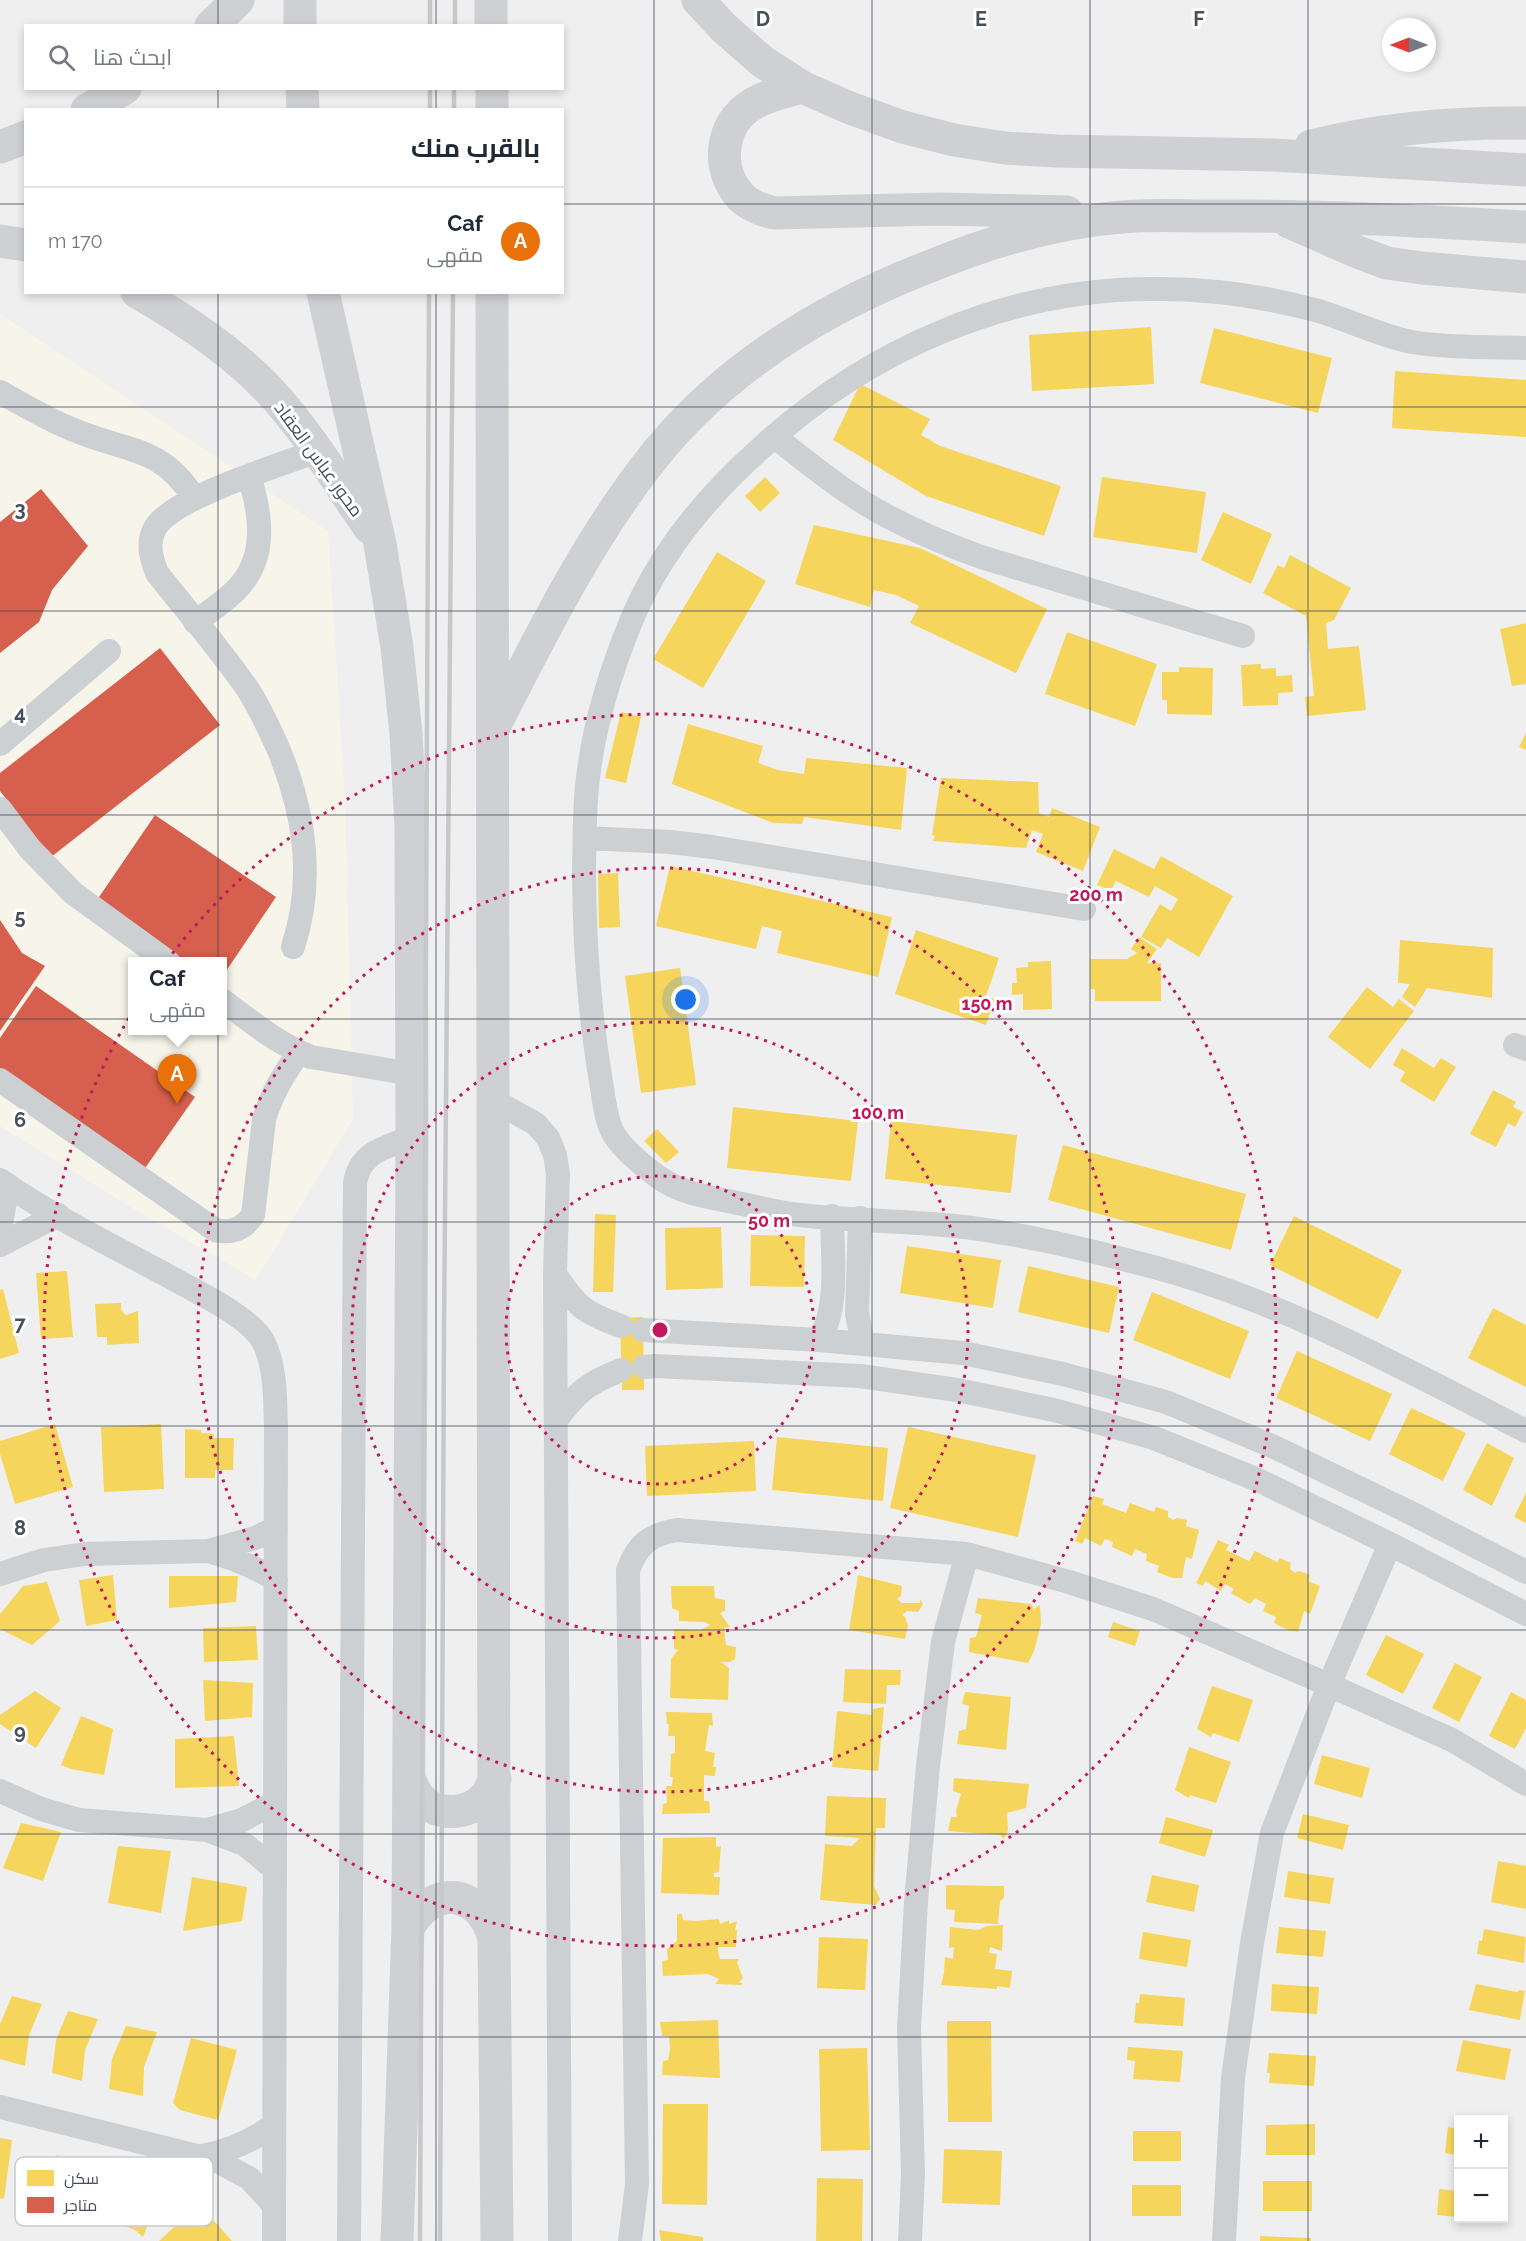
<!DOCTYPE html>
<html lang="ar">
<meta charset="utf-8">
<style>
body{margin:0;font-family:Raleway,Cairo,sans-serif;background:#f6f6f7;color:#1f2937;direction:rtl}
.controls{position:absolute;right:18px;bottom:18px;display:grid;overflow:hidden;border-radius:0px;box-shadow:0 3px 9px #0003}
.controls button{width:54px;height:54px;display:grid;place-items:center;padding:0;border:0;border-bottom:2px solid #e0e1e3;background:#fff;color:#1f2937;font:30px sans-serif}
.compass{position:absolute;left:1382px;top:18px;width:54px;height:54px;border-radius:50%;background:#fff;box-shadow:0 3px 9px #0003;rotate:270deg}
.you{position:absolute;left:686px;top:1000px;width:21px;height:21px;margin:-15px;border:4px solid #fff;border-radius:50%;background:#1a73e8;box-shadow:0 0 0 9px #1a73e833}
.badge{display:grid;place-items:center;width:39px;height:39px;border-radius:50%;background:#81878f;color:#fff;font-size:20px;font-weight:700}
.pin{position:absolute;translate:-50% -50px;filter:drop-shadow(0 2px 3px #0008)}
.pin::after{content:'';position:absolute;top:32px;width:21px;height:18px;background:inherit;clip-path:polygon(0 0,100% 0,50% 100%)}
.popup{position:absolute;left:128px;top:957px;width:99px;height:78px;box-sizing:border-box;display:grid;place-content:center;border-radius:0px;background:#fff;filter:drop-shadow(0 2px 4px #0005);font-size:20px;white-space:nowrap;color:#747a83}
.popup b{font-size:22px;color:#1f2937}
.popup::after{content:'';position:absolute;left:50%;top:100%;margin-left:-12px;border:12px solid transparent;border-top-color:#fff}
.list{margin:0;padding:0;list-style:none}
h2{display:flex;justify-content:space-between;align-items:center;height:78px;margin:0;padding:0 24px;font-size:26px}
h2 small{font-size:20px;font-weight:400;color:#747a83}
.list li{display:grid;grid-template-columns:39px 1fr auto;gap:18px;align-items:center;box-sizing:border-box;height:108px;padding:0 24px;border-top:2px solid #e0e1e3}
.list b{display:block;font-size:22px;white-space:nowrap}
.list p{margin:0;font-size:20px;white-space:nowrap;color:#747a83}
.list em{font-size:20px;font-style:normal;color:#747a83}
.icon{flex:none;width:33px;height:33px;fill:none;stroke:currentColor;stroke-width:2;stroke-linecap:round;stroke-linejoin:round}
.map{position:relative;flex:none;width:1526px;height:2241px;overflow:hidden;direction:ltr}
.search{position:absolute;background:#fff;box-shadow:0 3px 9px #0003;left:24px;top:24px;width:540px;height:66px;display:flex;align-items:center;gap:15px;box-sizing:border-box;padding:0 21px;border-radius:0px;color:#747a83;font-size:22px}
.panel{position:absolute;background:#fff;box-shadow:0 3px 9px #0003;left:24px;top:108px;width:540px;height:186px;border-radius:0px;direction:rtl}
.map>svg:first-child{display:block}
.commercial{fill:#f7f4ea;fill-rule:evenodd}
.homes{fill:#f6d55c}
.shops{fill:#d6604d}
.lines{fill:none;stroke-linecap:round;stroke-linejoin:round}
.street{stroke:#cdd0d3;stroke-width:24}
.secondary{stroke:#ced0d4;stroke-width:33}
.rail{stroke:#c6c8ca;stroke-width:4.5}
.grid{fill:none;stroke:#454f5c;stroke-width:1.5;stroke-opacity:0.55}
.ring{fill:none;stroke:#c2185b;stroke-width:3;stroke-dasharray:3 6}
.labels{text-anchor:middle;dominant-baseline:central;stroke-width:6;stroke-linejoin:round;paint-order:stroke}
.street-label{font-size:18px;fill:#454f5c;stroke:#fff}
.key{fill:#fff;stroke:#c7cace;stroke-width:1.5}
.key-label{font-size:16px;fill:#454f5c}
.grid-label{font-size:20px;text-anchor:middle;font-weight:bold;fill:#454f5c;stroke:#fff;stroke-width:6;stroke-linejoin:round;paint-order:stroke}
.centre{fill:#c2185b;stroke:#fff;stroke-width:3}
.ring-label{font-size:18px;text-anchor:middle;font-weight:bold;fill:#c2185b;stroke:#fff;stroke-width:6;stroke-linejoin:round;paint-order:stroke}
</style>
<div class="map">
<svg width="1526" height="2241" viewBox="0 0 1526 2241">
<rect width="100%" height="100%" fill="#f0efef"/>
<path class="commercial" d="M0,314L328,531L345,799L353,1119L256,1280L134,1209L0,1126ZM132,962H222V1030H132Z"/>
<path class="homes" d="M1151,327L1154,384L1032,391L1029,335Z
M1214,328L1332,358L1318,413L1200,383Z
M1395,371L1526,380V437L1392,428Z
M860,384L930,419L921,435L940,446L1061,486L1044,536L926,496L833,440Z
M765,477L780,493L760,512L745,496Z
M1102,477L1206,492L1197,553L1093,537Z
M1223,512L1272,534L1251,584L1201,560Z
M814,525L920,548L1047,609L1016,673L910,623L919,606L896,595L874,590L870,607L795,584Z
M717,552L766,581L703,688L653,659Z
M1290,555L1351,588L1334,620L1326,623L1328,649L1359,646L1366,710L1307,716L1305,697L1314,696L1306,616L1263,593L1278,565L1284,568Z
M1526,623V684L1512,686L1500,629Z
M1067,632L1157,664L1135,726L1045,694Z
M1261,664V669L1276,668V676L1292,675L1293,692L1278,693V705L1243,706L1241,665Z
M1179,667L1213,668L1212,715L1167,714V700H1162V672H1179Z
M621,712L641,717L626,783L605,778Z
M688,724L763,746L758,763L778,770L804,774L806,758L907,768L901,830L804,817L802,824L773,823L672,784Z
M1526,733V750L1519,747Z
M941,778L1038,782L1039,813L1049,817L1052,808L1100,827L1083,871L1036,852L1043,834L1032,830L1026,848L933,841L935,836L932,835Z
M1114,849L1154,869L1161,856L1233,896L1199,957L1167,938L1161,948L1141,937L1160,904L1171,911L1178,899L1155,886L1149,897L1116,881L1111,890L1097,885Z
M670,866L892,917L878,977L777,953L782,931L762,926L756,949L656,926Z
M618,873L620,927L599,928L598,874Z
M916,930L999,958L986,996L995,999L986,1025L895,994Z
M1139,937L1157,949L1147,963H1161V1001H1095V989H1090V959H1127L1137,953L1131,949Z
M1400,940L1493,948L1492,998L1427,988L1415,1007L1402,997L1410,984L1398,983Z
M1051,961L1052,1009L1023,1010V994L1012,995V983H1017L1016,968L1028,967V962Z
M680,968L696,1085L641,1093L625,976Z
M1367,987L1393,1007L1399,999L1414,1011L1370,1069L1328,1037Z
M1402,1048L1434,1068L1441,1058L1456,1067L1434,1102L1400,1081L1405,1072L1393,1065Z
M1493,1090L1516,1102L1513,1107L1523,1112L1515,1127L1508,1123L1496,1147L1470,1134Z
M733,1107L858,1121L851,1181L727,1168Z
M891,1121L1017,1135L1011,1193L885,1179Z
M657,1129L679,1152L666,1163L644,1141Z
M1063,1145L1246,1194L1231,1250L1048,1200Z
M595,1214L616,1215L613,1292H593Z
M1294,1216L1402,1270L1378,1319L1270,1265Z
M721,1227L723,1288L666,1290L665,1228Z
M751,1235L805,1236L804,1287L750,1286Z
M907,1246L1001,1260L993,1308L900,1293Z
M1028,1266L1119,1287L1109,1333L1018,1312Z
M67,1271L73,1337L41,1339L36,1273Z
M3,1289L19,1353L0,1359V1290Z
M1152,1292L1249,1331L1230,1379L1133,1340Z
M121,1303V1310L126,1315L138,1311L139,1343L107,1345V1337H97L95,1304Z
M1493,1308L1526,1325V1387L1468,1358Z
M643,1317L644,1390H622L620,1318Z
M1297,1351L1392,1394L1370,1441L1276,1398Z
M1411,1408L1466,1433L1443,1481L1389,1454Z
M55,1424L73,1487L15,1504L0,1454V1441Z
M161,1424L164,1489L104,1492L101,1427Z
M908,1427L1036,1455L1018,1537L890,1508Z
M185,1429L201,1430V1433L214,1434L213,1438H234L233,1470H215V1478H185Z
M777,1437L888,1448L883,1501L772,1490Z
M754,1441L756,1491L647,1496L645,1446Z
M1487,1443L1514,1458L1492,1506L1463,1490Z
M1526,1493V1523L1514,1517Z
M1093,1496L1104,1499L1102,1504L1126,1513L1130,1503L1154,1512L1156,1507L1168,1511V1517L1173,1520L1177,1518L1187,1520L1186,1526L1199,1530L1192,1559L1186,1557L1182,1578H1172L1157,1572L1159,1566L1146,1561L1147,1554L1135,1549L1132,1556L1112,1547L1113,1542L1105,1539L1101,1546L1085,1538L1082,1544L1075,1541Z
M1218,1540L1229,1545L1226,1550L1249,1561L1255,1551L1277,1562L1280,1558L1291,1563L1290,1569L1295,1573L1299,1571L1310,1575L1308,1581L1320,1586L1310,1614L1304,1611L1298,1632L1288,1630L1274,1623L1276,1617L1263,1611L1266,1604L1255,1598L1250,1604L1231,1593L1234,1589L1225,1584L1221,1591L1205,1581L1203,1586L1196,1583Z
M113,1575L117,1620L86,1626L79,1580Z
M858,1575L902,1586L901,1596L897,1599L902,1603H920V1599L923,1604L918,1612L907,1611L902,1615L905,1617L908,1625L905,1639L849,1630Z
M169,1576H238L236,1602L169,1608Z
M47,1582L60,1621L32,1645L0,1629V1614L23,1586Z
M671,1586H714L715,1598L725,1600V1611L720,1613L730,1627L724,1628L726,1645L736,1647L735,1659L730,1662H721L729,1668L728,1700L670,1698L671,1659L678,1650L674,1649V1629L701,1630L710,1625L705,1622L679,1621V1611L672,1608Z
M978,1598L1031,1604L1034,1609L1040,1605L1041,1624L1034,1651L1028,1663L969,1652L970,1638L976,1637L982,1615L975,1613Z
M1113,1622L1140,1631L1135,1646L1108,1637Z
M256,1626L258,1660L204,1662L203,1628Z
M1386,1635L1424,1654L1403,1694L1366,1675Z
M1455,1663L1482,1677L1459,1722L1432,1708Z
M845,1669L901,1670L900,1685H887L886,1704L843,1702Z
M203,1680L253,1683L252,1717L205,1721Z
M1212,1686L1253,1700L1239,1742L1213,1733L1211,1737L1197,1729Z
M35,1691L61,1708L36,1748L0,1724V1715Z
M965,1692L1011,1697L1006,1750L957,1744L959,1731L966,1729L969,1706L962,1704Z
M1511,1692L1526,1700V1728L1515,1749L1489,1736Z
M884,1707L878,1771L832,1767L837,1711L872,1715L873,1709Z
M666,1712L712,1713L713,1726L709,1725L705,1751L715,1753L713,1767H716L715,1776L704,1775V1801H709L710,1813L662,1814L663,1804L667,1803L666,1786H672L673,1777H670L671,1754L675,1753V1736H668L669,1724H667Z
M81,1716L113,1729L104,1775L71,1769L61,1765Z
M234,1736L239,1786L175,1788V1739Z
M1189,1747L1231,1762L1216,1803L1190,1795L1189,1798L1175,1790Z
M1322,1755L1370,1768L1362,1798L1314,1784Z
M954,1778L1029,1784L1026,1808L1007,1813L1008,1830L1004,1839L1000,1835L948,1831L951,1817H957L956,1810L961,1794L953,1791Z
M827,1796L886,1798L885,1828H876L874,1886L880,1899L876,1905L820,1900L825,1844L852,1846L860,1838L825,1836Z
M1303,1814L1349,1825L1343,1850L1297,1838Z
M1166,1817L1213,1830L1205,1857L1159,1843Z
M21,1823L61,1832L43,1881L3,1868Z
M716,1837V1847L721,1846L719,1872L714,1873V1877H720L719,1895L661,1893L663,1838Z
M118,1846L171,1851L161,1913L108,1903Z
M1498,1861L1526,1866V1909L1491,1902Z
M1288,1871L1334,1878L1330,1904L1284,1897Z
M1152,1875L1199,1885L1194,1912L1146,1902Z
M192,1877L247,1887L242,1921L183,1931Z
M946,1885L1004,1886V1898L1000,1901L998,1924L954,1922L955,1910L946,1909Z
M677,1914H682L683,1920L696,1921L719,1919L720,1924L729,1920V1924L737,1921L735,1930H737L736,1947H718V1952L720,1959H739L737,1963L743,1978L739,1982L743,1984L741,1985L715,1984L719,1979L708,1974L663,1976L662,1961L668,1960L667,1949L677,1941Z
M1003,1925L1002,1951L990,1947L989,1953L997,1954L995,1969L1012,1971L1010,1988L997,1986V1989L941,1985L944,1973L945,1957L953,1959L954,1947L949,1948L950,1927L978,1930L987,1926Z
M1279,1927L1326,1931L1323,1957L1276,1953Z
M1484,1929L1526,1937L1524,1963L1477,1954L1479,1940L1482,1941Z
M1143,1932L1191,1940L1187,1967L1139,1959Z
M819,1937L868,1939L865,1990L817,1988Z
M1272,1984L1319,1987L1317,2014L1271,2011Z
M1476,1984L1517,1992L1520,1990L1525,1991L1520,2020L1469,2010Z
M1140,1994L1185,1998L1183,2026L1134,2023L1136,2003H1139Z
M12,1996L42,2004L29,2035L25,2066L0,2059V2024Z
M68,2011L98,2019L85,2050L82,2081L52,2073L56,2040Z
M718,2020L720,2078L662,2075L663,2061L668,2060L670,2049L669,2036H662L660,2022Z
M947,2021H991L992,2122H948Z
M126,2026L157,2032L144,2067L143,2096L109,2089L112,2059Z
M191,2038L237,2050L218,2120L180,2110L173,2103Z
M1463,2040L1511,2049L1505,2080L1456,2071Z
M1128,2047L1183,2051L1180,2082L1133,2079L1135,2061L1127,2060Z
M867,2048L870,2150L821,2151L819,2049Z
M1269,2053L1316,2056L1314,2086L1269,2083L1270,2073H1267Z
M663,2104H708L707,2205L662,2204Z
M1315,2124V2155H1266V2125Z
M1448,2127L1458,2129V2155L1445,2153Z
M1133,2131H1181V2161H1133Z
M0,2138L12,2140L4,2199L0,2198Z
M944,2149L1002,2151L1000,2205L942,2203Z
M56,2155L80,2162L82,2157L97,2161L83,2217L45,2208Z
M127,2167L164,2184L143,2237L135,2230L105,2219Z
M817,2178L863,2179L862,2241H816Z
M1263,2181H1312V2211H1263Z
M1132,2185H1181V2216H1132Z
M1439,2189L1458,2191V2217L1437,2215Z
M199,2204L232,2241H159Z
M659,2230L703,2237V2241H661Z
M1260,2236L1311,2238V2241H1260Z"/>
<path class="shops" d="M41,489L88,546L52,590L39,622L0,653V522Z
M160,648L220,725L51,857L0,791V773Z
M155,815L276,897L222,977V962H187L97,900Z
M0,920L22,953L45,966L0,1031Z
M36,986L195,1097L143,1171L0,1071V1038Z"/>
<g class="lines">
<path class="street" d="M1526,348C1488,347 1449,348 1412,342C1379,336 1348,319 1315,310C1262,296 1207,288 1152,289C1005,289 868,350 761,448C708,495 660,553 632,619C611,670 594,724 588,778C584,807 585,838 584,867C584,939 589,1011 601,1082C604,1098 605,1117 612,1131C621,1148 642,1165 657,1176C678,1192 703,1196 728,1201C749,1205 770,1211 791,1214C845,1221 901,1220 955,1226C1019,1233 1081,1248 1142,1264C1278,1298 1402,1368 1526,1431
M0,392C24,405 48,420 74,430C125,452 161,445 194,498
M774,436C800,457 827,479 855,497C894,523 937,541 981,557L1243,636
M195,622C209,612 224,602 236,590C267,559 262,515 249,477
M0,744L109,651
M0,809L30,849L73,893L168,962
M585,838L670,842L712,847L1084,909
M293,947C315,879 305,813 278,748C269,728 259,706 247,688C219,648 187,611 157,573C151,558 147,543 155,528C173,497 281,465 317,451
M222,1000C250,1021 278,1044 311,1057L412,1074
M1515,1045L1526,1049
M0,1080L215,1230C231,1234 244,1229 253,1215L264,1120C271,1094 284,1074 299,1052
M493,1100L536,1124L548,1138L555,1155L558,1174L555,1274L560,2241
M0,1180C53,1217 113,1246 170,1277C195,1291 249,1316 263,1341C276,1366 275,1399 276,1426L274,2241
M860,1218L857,1314L863,1343
M0,1229L8,1185
M0,1245L58,1215
M555,1274C576,1306 584,1313 621,1326
M643,1330L819,1340L963,1353L1063,1374L1166,1402L1272,1446L1407,1511L1526,1572
M819,1340C840,1307 832,1254 832,1216
M644,1367L655,1366L860,1376L957,1390L1054,1410L1154,1438L1258,1480L1390,1544L1526,1614
M556,1420C577,1392 588,1383 621,1370
M208,1551C233,1558 254,1566 276,1580
M0,1574L44,1560L85,1554L208,1551L255,1538L276,1528
M0,1791L41,1809L79,1820L207,1830L244,1844L275,1869
M207,1830L242,1820L275,1803
M0,2107L217,2161L249,2178L274,2205
M202,2156C229,2151 252,2141 274,2125
M349,2241L355,1183C360,1151 386,1148 412,1137
M630,2241L637,2184L628,1570C638,1544 649,1535 677,1530L967,1554L1069,1582L1153,1609L1329,1685L1452,1740L1526,1784
M910,2241L913,2174L909,2029L916,1902L928,1766L943,1642L967,1554
M1224,2241L1233,2078L1252,1943L1272,1833L1329,1685L1390,1544"/>
<path class="secondary" d="M300,0V26
M491,0V26
M698,0L724,28L763,62L802,87L850,108L903,127L954,140L1005,148L1057,151L1273,155L1526,170
M211,26L238,0
M802,87C786,92 767,95 753,104C720,123 715,169 741,197C750,206 762,210 774,213L940,209L1067,212
M302,88L303,110
M492,88V110
M87,110L125,88
M1311,146C1380,129 1454,122 1526,123
M0,147L26,137
M1289,222L1355,251L1387,263L1422,268L1526,277
M0,241L26,245
M137,292C184,319 232,351 269,390C308,432 337,481 369,527
M323,292L380,544L397,647L406,734L411,826L412,1137L408,1928L397,2241
M492,292L494,1938L497,2241
M495,725C540,637 584,548 644,469C716,373 818,310 928,267C991,241 1054,222 1122,217C1152,214 1182,216 1211,216C1316,215 1421,221 1526,227
M410,1780C412,1785 415,1792 419,1797C435,1817 469,1816 486,1796C490,1791 492,1784 495,1779
M408,1928C433,1883 480,1889 494,1938"/>
<path class="rail" d="M430,26V0
M455,26V0
M430,110V88
M454,110V88
M420,2241L429,292
M440,2241L444,1330L453,292"/>
</g>
<path class="grid" d="M218,0V26M436,0V26M654,0V2241M872,0V2241M1090,0V2241M1308,0V2241M218,88V110M436,88V110M0,204H26M562,204H1526M218,292V2241M436,292V2241M0,407H1526M0,611H1526M0,815H1526M0,1019H1526M0,1222H1526M0,1426H1526M0,1630H1526M0,1834H1526M0,2037H1526"/>
<g class="ring">
<circle cx="660" cy="1330" r="154"/>
<circle cx="660" cy="1330" r="308"/>
<circle cx="660" cy="1330" r="462"/>
<circle cx="660" cy="1330" r="616"/>
</g>
<g class="labels">
<g class="street-label">
<text transform="translate(319 459) rotate(54)">محور عباس العقاد</text>
</g>
</g>
<rect x="15" y="2157" width="198" height="69" rx="9" class="key"/>
<rect x="27" y="2170" width="27" height="16" fill="#f6d55c"/>
<rect x="27" y="2197" width="27" height="16" fill="#d6604d"/>
<g class="key-label">
<text x="64" y="2184">سكن</text>
<text x="64" y="2211">متاجر</text>
</g>
<g class="grid-label">
<text x="763" y="26">D</text>
<text x="981" y="26">E</text>
<text x="1199" y="26">F</text>
<text x="20" y="516">3</text>
<text x="20" y="720">4</text>
<text x="20" y="924">5</text>
<text x="20" y="1127">6</text>
<text x="20" y="1331">7</text>
<text x="20" y="1535">8</text>
<text x="20" y="1739">9</text>
</g>
<circle cx="660" cy="1330" r="9" class="centre"/>
<g class="ring-label">
<text x="1096" y="901">200 m</text>
<text x="987" y="1010">150 m</text>
<text x="878" y="1119">100 m</text>
<text x="769" y="1227">50 m</text>
</g>
</svg>
<div class="controls">
<button>+</button>
<button>−</button>
</div>
<svg class="compass" viewBox="-18 -18 36 36"><path d="M0-13l5 13h-10z" fill="#e53935"/><path d="M0 13l5-13h-10z" fill="#747a83"/></svg>
<div class="you"></div>
<div class="pin badge" style="left:177px;top:1104px;background:#e8710a">A</div>
<div class="popup"><b>Caf</b>مقهى</div>
<div class="search"><svg class="icon" aria-label="search" viewBox="0 0 24 24"><circle cx="10" cy="10" r="6"/><path d="M15 15l6 6"/></svg>ابحث هنا</div>
<section class="panel">
<h2>بالقرب منك<small></small></h2>
<ul class="list">
<li><span class="badge" style="background:#e8710a">A</span><div><b>Caf</b><p>مقهى</p></div><em>170 m</em></li>
</ul>
</section>
</div>
